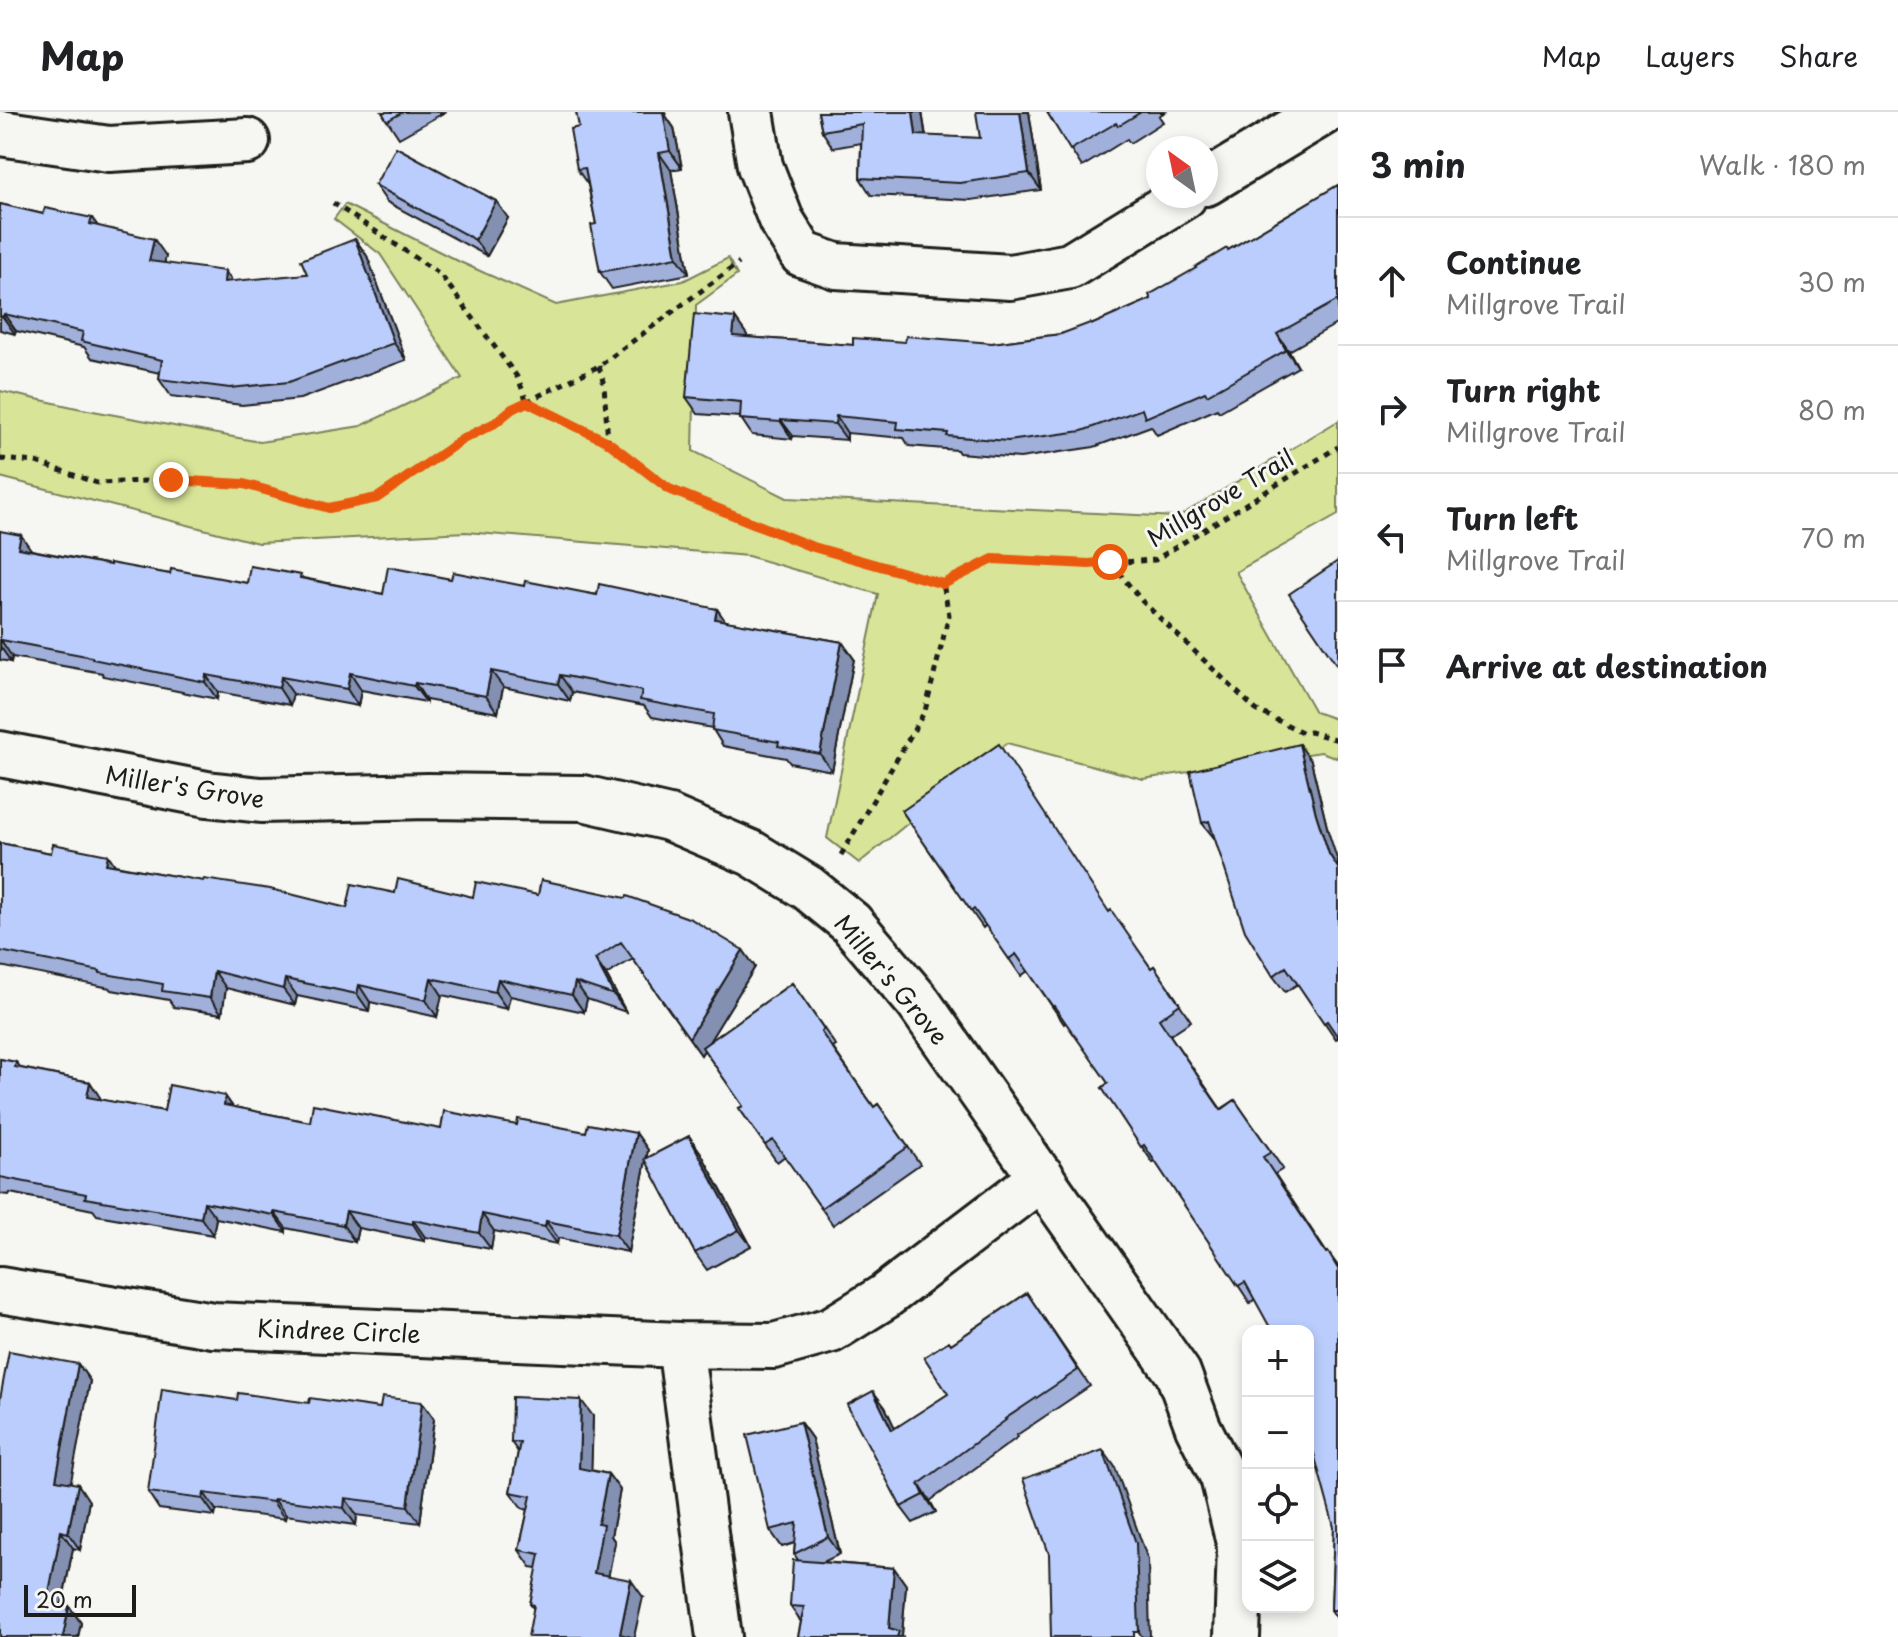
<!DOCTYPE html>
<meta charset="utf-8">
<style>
body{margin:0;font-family:"Playpen Sans",sans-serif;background:#f2f2f2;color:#202124}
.controls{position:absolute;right:24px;bottom:24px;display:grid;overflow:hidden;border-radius:16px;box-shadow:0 4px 12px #0003}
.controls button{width:72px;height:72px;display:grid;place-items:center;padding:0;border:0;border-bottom:2px solid #e0e0e0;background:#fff;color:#202124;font:40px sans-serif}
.compass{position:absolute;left:1146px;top:24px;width:72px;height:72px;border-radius:50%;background:#fff;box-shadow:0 4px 12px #0003;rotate:327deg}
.scale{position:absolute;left:24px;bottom:20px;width:112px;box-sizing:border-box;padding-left:8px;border:4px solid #1c1c1c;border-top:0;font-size:22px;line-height:28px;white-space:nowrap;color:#1c1c1c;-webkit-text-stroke:6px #f6f6f2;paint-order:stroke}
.stop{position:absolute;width:24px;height:24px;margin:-18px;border:6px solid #ea580c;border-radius:50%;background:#fff}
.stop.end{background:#ea580c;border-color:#fff;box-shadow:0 2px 8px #0008}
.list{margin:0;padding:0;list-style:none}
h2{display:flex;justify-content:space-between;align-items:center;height:104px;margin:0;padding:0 32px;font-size:34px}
h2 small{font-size:26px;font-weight:400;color:#757577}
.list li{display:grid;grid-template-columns:52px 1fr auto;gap:24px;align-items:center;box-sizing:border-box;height:128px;padding:0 32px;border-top:2px solid #e0e0e0}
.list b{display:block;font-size:30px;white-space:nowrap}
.list p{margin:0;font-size:26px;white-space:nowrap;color:#757577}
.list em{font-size:26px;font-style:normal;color:#757577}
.icon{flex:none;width:44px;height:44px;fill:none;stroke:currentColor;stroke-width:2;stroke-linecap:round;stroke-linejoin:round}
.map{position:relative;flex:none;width:1338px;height:1525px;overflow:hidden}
header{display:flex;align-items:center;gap:48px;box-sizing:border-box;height:112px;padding:0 40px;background:#fff;border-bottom:2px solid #e0e0e0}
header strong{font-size:38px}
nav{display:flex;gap:44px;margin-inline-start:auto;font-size:28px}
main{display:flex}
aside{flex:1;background:#fff}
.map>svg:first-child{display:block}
.green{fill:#d8e598;stroke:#7a805a;stroke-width:2}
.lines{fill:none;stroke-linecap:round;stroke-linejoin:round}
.minor-casing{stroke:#1c1c1c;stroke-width:50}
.path{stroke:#1c1c1c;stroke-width:5;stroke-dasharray:6 6;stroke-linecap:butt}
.minor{stroke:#f6f6f2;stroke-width:44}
.wall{fill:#a1b0da;stroke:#1c1c1c;stroke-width:2}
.shaded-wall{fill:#8390b1;stroke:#1c1c1c;stroke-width:2}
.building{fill:#bbcdfd;stroke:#1c1c1c;stroke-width:2}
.route{stroke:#ea580c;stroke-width:10}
.labels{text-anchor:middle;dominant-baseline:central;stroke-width:6;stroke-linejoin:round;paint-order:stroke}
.street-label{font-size:24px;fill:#1c1c1c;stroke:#f6f6f2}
</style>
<header>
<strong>Map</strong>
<nav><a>Map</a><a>Layers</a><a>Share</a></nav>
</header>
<main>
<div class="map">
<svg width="1338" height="1525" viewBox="0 0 1338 1525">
<rect width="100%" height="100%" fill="#f6f6f2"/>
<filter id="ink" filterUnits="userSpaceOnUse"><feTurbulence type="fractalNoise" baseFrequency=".0125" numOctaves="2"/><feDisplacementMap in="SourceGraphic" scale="16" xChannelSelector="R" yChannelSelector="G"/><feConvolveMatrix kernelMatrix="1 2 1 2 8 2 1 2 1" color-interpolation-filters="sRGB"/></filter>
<g filter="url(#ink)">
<path class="green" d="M345,92L460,150L556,193L683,169L728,146L737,163L696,193L693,339L787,386L1178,405L1338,309V403L1236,460L1315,600L1338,608V646L1321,640L1143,667L1007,631L859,751L827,726L878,482L748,444L466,420L258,431L0,365V279L77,296L260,330L361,314L462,266L380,142L334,107Z"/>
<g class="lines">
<defs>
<path id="minor" d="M751,0L760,54L781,108L802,142L836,154L1010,165L1070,154L1184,84
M0,21L109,37L247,29
M1206,71L1324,0
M0,642L207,682L261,688L428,684L583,686L669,706L751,741L808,776L851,811L918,890L1178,1261L1198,1315L1223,1365L1240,1435L1237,1525
M0,1178L213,1213L680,1233L774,1234L831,1218L884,1185L1042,1065
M680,1233L719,1525"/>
</defs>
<use href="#minor" class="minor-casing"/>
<path class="path" d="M333,91L440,162L518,266L527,290
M599,254L604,273L608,330
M527,290L608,330L669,377L810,434L943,472L993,447L1089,452L1155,448L1338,335
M0,347L36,350L97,371L171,368L244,372L329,396L377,386L463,327L495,311L512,297L599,254L739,151
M1111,451L1142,489L1256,598L1304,621L1310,620L1338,628
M841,743L925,599L949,503L943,472"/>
<use href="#minor" class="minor"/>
</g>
<path class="wall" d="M382,0H445L399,26Z
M818,0H922L926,24L980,26L1029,0L1041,78L971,88L871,83L860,66L861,31L833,36L822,19Z
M1047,0H1165L1159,4L1163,10L1130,31L1127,27L1082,55Z
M666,4L674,16L682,56L671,58L689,162L612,177L600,160L596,112L588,73L577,57L579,15Z
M375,73L508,106L487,144L387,90Z
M1338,73V211L1289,239L1298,255L1219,300L1217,297L1157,323L1151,314L1094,335L1020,346L959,341L957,338L909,334L904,326L847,321V328L793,324L792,327L752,323L740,305L698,302L686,285L735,206L747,223L746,225L853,233L905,230L992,231L1061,222L1091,213L1151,187L1228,138Z
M0,92L43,102L92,106L98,114L166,144L164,151L233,170L307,162L355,127L367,144L406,248L300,287L242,293L171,284L159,267L160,261L92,246L84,235L16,219L15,222L0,218Z
M0,419L32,438L110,453L170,462L247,471L303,466L383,482L451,467L524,474L717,497L725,509L842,530L854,547L832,659L790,651L786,646L723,634L712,616L652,605L644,594L572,580L570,589L503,575L498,601L426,588V590L361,578L358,594L293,582L290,593L218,580L217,587L103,564L102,561L12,545L11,550L0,548Z
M1311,649L1328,719L1338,926L1336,927L1298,872L1285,880L1273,864L1215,727L1202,711Z
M902,699L1109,799L1151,856L1154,854L1191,909L1170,923L1221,997L1235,988L1283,1057L1275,1062L1327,1141L1328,1140L1338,1154V1508L1331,1498L1334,1415L1308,1219L1255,1187L1250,1191L1156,1050L1153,1051L1102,976L1108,971L1066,910L1064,912L1028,859L1021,864L986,813L983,816Z
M0,731L51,741L108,743L115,753L347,796L395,781L473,785L743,838L755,855L708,931L792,871L836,934L833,936L874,995L878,992L920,1052L833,1113L785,1044L777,1050L739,996L743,994L704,938L701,943L633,847L606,863L626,900L587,887L584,900L510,884L507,897L442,883L437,905L370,890L369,899L297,884L295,893L226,876L222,902L174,895L169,888L112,878L110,876L0,854Z
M0,947L16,950L21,956L90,970L101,988L164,999L225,984L233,995L310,1010L441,1017L517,1013L586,1020L636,1021L648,1038L646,1047L689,1024L701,1041L751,1134L707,1158L695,1141L646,1048L628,1140L558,1126L557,1132L494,1119L491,1137L425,1125L424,1129L358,1116L355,1130L286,1116V1120L216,1106L213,1123L97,1103L93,1098L10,1081L9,1083L0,1082Z
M1027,1181L1090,1274L1017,1323L1018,1325L930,1389L936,1400L913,1411L901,1395L885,1295L895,1317L948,1282L951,1232Z
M78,1252L90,1269L70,1371L89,1389L80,1438L73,1436L62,1493L69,1494L81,1511L78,1525H0Z
M593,1304L591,1358L608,1362L620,1378L611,1424L615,1430L608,1464L643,1485L533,1496L530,1492L538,1456L531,1455L519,1438L528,1398L522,1396L510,1380L518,1340L511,1330Z
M434,1307L420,1411L357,1403L356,1413L286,1403L285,1407L216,1398L215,1404L159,1397L148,1380Z
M800,1310L812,1327L840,1442L823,1450L894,1456L906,1473L902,1523L903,1525H798L801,1510L790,1494L798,1448L794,1442L795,1431L782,1435L770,1418Z"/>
<path class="shaded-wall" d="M657,0H665L666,4L674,16L682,56L670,39Z
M913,0H922L928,40L916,23Z
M1020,0H1029L1041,78L1029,61Z
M659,41L671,58L689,162L677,145Z
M496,89L508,106L487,144L475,128Z
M154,127L166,144L161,166L149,149Z
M355,127L367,144L406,248L394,231Z
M225,159L237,176L224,170Z
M4,202L16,219L15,222L3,205Z
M735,206L747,223L745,241L733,224Z
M1277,222L1289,239L1298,255L1286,238Z
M836,304L847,321V328L835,312Z
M781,308L793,324L792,327L781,310Z
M21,423L32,439L18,436Z
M717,497L729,514L715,507Z
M1,528L12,545L11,550L0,534Z
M842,530L854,547L832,659L820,642Z
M491,559L503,575L498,601L486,584Z
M350,561L361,578L358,594L347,577Z
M206,563L218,580L217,587L205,570Z
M560,563L572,580L570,589L558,572Z
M281,565L293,582L290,593L279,576Z
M415,571L426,588V590L414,574Z
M1299,632L1311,649L1328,719L1338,750V756L1329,742L1316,702Z
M108,743L119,759L106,752Z
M743,838L755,855L701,943L689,926Z
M595,847L606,863L626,900L614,883Z
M214,859L226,876L222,902L210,886Z
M431,866L442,883L437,905L426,888Z
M285,867L297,884L295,893L283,877Z
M498,867L510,884L507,897L495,880Z
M575,870L587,887L584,900L572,883Z
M359,873L370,890L369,899L357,882Z
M90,970L101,987L98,1002L87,985Z
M225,984L237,1001L224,993Z
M636,1021L648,1038L628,1140L616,1123Z
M689,1024L701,1041L751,1134L739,1118Z
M204,1090L216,1106L213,1123L201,1106Z
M346,1099L358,1116L355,1130L343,1113Z
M274,1100L286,1116V1120L274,1103Z
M482,1102L494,1119L491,1137L479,1121Z
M413,1108L425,1125L424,1129L413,1112Z
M546,1109L558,1126L557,1132L545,1115Z
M78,1252L90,1269L68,1385L56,1368Z
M873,1279L885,1295L904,1335L892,1318Z
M581,1288L593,1304L591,1372L579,1356Z
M422,1290L434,1307L420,1411L408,1394Z
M800,1310L812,1327L840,1442L828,1425Z
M1103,1338L1115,1355L1148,1448L1150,1525H1142L1139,1520Z
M608,1362L620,1378L611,1424L615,1430L606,1477L594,1461L598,1412Z
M78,1372L89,1389L80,1438L68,1421Z
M919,1372L930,1389L936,1400L924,1383Z
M204,1381L216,1398L215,1404L203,1387Z
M345,1386L357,1403L356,1413L344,1396Z
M274,1387L286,1403L285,1407L273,1390Z
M61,1419L73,1436L59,1507L47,1490Z
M894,1456L906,1473L902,1523L903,1525H895L889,1516Z
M631,1468L643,1485L634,1525H622L620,1522Z
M69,1494L81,1511L78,1525H63Z"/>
<path class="building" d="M382,0H403L387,9Z
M576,0H663L670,39L659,41L677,145L600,160L591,113L596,112L585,56L577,57L570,17L579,15Z
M818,0H913L916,23L980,26L976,0H1020L1029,61L960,71L860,66L862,12L822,19Z
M1047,0H1141L1118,14L1116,11L1070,38Z
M396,35L496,89L475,128L375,73Z
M1338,73V188L1277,222L1286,238L1207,283L1205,280L1145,306L1142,297L1082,319L1008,329L947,324L948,321L897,317L898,310L836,304L835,312L781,308V310L740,307L741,290L686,285L694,202L735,206L733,224L853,233V226L905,230L906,224L992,231L1061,222L1090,211L1091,213L1151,187L1149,183L1196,156L1195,155L1227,136L1228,138Z
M0,92L43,102L45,96L92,106L90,112L154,127L149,149L225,159L224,170L307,162L301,148L355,127L394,231L289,270L230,276L159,267L162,248L81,229L83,220L4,202L3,205L0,204Z
M0,419L21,423L18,436L110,453V451L170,462L171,457L247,471L250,454L301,463L300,466L383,482L388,455L451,467L453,460L524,474L525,469L597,483L599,472L717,497L715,507L842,530L820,642L778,634L779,630L712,618L714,602L640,588L642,579L560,563L558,572L491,559L486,584L415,571L414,574L350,561L347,577L281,565L279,576L206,563L205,570L92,547V545L1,528L0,531Z
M1338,449V555L1289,482Z
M999,632L1109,800L1111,798L1151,856L1154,854L1180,892L1159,907L1221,998L1235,988L1271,1040L1263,1045L1326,1141L1328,1140L1338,1157V1498H1331L1334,1415L1308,1320V1219H1272L1245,1170L1238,1174L1144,1033L1141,1035L1102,976L1108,971L1054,894L1053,895L1016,842L1009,847L974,797L971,799L902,699Z
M1299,632L1316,702L1329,742L1338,756V925L1327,909L1324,911L1286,855L1273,864L1245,819L1209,709L1202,711L1190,659Z
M0,731L51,741L53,732L108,743L106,752L203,769L204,767L270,777L347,796L352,772L395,781L398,767L473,785L476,770L538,783L541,768L626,786L627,784L691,807L743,838L689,926L621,830L595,847L614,883L575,870L572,883L498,867L495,880L431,866L426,888L359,873L357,882L285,867L283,877L214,859L210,886L162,879L163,872L100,861V859L0,839Z
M792,871L824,917L821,920L874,995L878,992L908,1035L821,1096L773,1028L765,1033L739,996L743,994L702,935Z
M0,947L16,950L15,955L90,970L87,985L164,999L169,973L225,984L224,993L310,1010L313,992L441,1017L444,999L517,1013L518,1007L586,1020L588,1012L636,1021L616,1123L546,1109L545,1115L482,1102L479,1121L413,1108V1112L346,1099L343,1113L274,1100V1103L204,1090L201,1106L85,1086L86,1082L0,1065Z
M689,1024L739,1118L695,1141L645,1047Z
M1027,1181L1078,1258L1005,1307L1006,1308L919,1372L924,1383L901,1395L847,1293L873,1279L892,1318L948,1282L924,1245L949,1229L951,1232Z
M9,1239L78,1252L56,1368L78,1372L68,1421L61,1419L47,1490L69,1494L63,1525H0V1287Z
M162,1277L237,1288L238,1281L309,1291L310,1286L380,1296L382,1285L422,1290L408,1394L345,1386L344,1396L274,1387L273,1390L204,1381L203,1387L148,1380Z
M512,1285L581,1288L579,1356L608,1362L598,1412L603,1413L594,1461L631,1468L620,1522L631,1525H528L534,1493L530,1492L540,1442L519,1438L531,1384L510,1380L520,1330H511Z
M800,1310L828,1425L794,1442L797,1411L770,1418L747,1323Z
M1103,1338L1136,1431L1139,1520H1134V1525H1051L1049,1442L1023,1367Z
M793,1448L894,1456L889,1516L899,1519L897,1525H798L804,1495L790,1494Z"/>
</g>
<g class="lines" filter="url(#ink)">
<path class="route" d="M171,368L244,372L329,396L377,386L463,327L495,311L512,297L527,290L608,330L669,377L810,434L943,472L993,447L1089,452L1110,450"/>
</g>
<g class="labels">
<g class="street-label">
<text transform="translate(1220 385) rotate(-31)">Millgrove Trail</text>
<text transform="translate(185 674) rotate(9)">Miller's Grove</text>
<text transform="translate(892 867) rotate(50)">Miller's Grove</text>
<text transform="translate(339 1218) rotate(2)">Kindree Circle</text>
</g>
</g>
</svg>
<div class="controls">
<button>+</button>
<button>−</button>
<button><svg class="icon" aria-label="locate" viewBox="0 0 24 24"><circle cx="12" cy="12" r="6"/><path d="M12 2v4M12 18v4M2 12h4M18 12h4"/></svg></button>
<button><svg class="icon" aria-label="layers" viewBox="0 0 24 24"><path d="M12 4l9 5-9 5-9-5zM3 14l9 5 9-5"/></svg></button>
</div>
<svg class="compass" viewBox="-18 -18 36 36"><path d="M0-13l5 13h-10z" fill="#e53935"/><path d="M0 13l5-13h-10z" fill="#757577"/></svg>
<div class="scale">20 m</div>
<div class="stop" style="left:1110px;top:450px"></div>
<div class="stop end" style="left:171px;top:368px"></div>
</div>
<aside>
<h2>3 min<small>Walk · 180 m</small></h2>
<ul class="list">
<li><svg class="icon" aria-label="ahead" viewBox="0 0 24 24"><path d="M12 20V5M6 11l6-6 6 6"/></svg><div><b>Continue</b><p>Millgrove Trail</p></div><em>30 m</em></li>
<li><svg class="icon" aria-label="right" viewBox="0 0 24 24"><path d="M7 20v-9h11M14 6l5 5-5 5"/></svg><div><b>Turn right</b><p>Millgrove Trail</p></div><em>80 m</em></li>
<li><svg class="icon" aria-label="left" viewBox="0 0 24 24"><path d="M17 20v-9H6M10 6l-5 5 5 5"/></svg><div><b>Turn left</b><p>Millgrove Trail</p></div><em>70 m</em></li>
<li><svg class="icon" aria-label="arrive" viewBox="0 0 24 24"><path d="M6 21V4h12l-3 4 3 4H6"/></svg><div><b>Arrive at destination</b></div></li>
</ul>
</aside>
</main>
